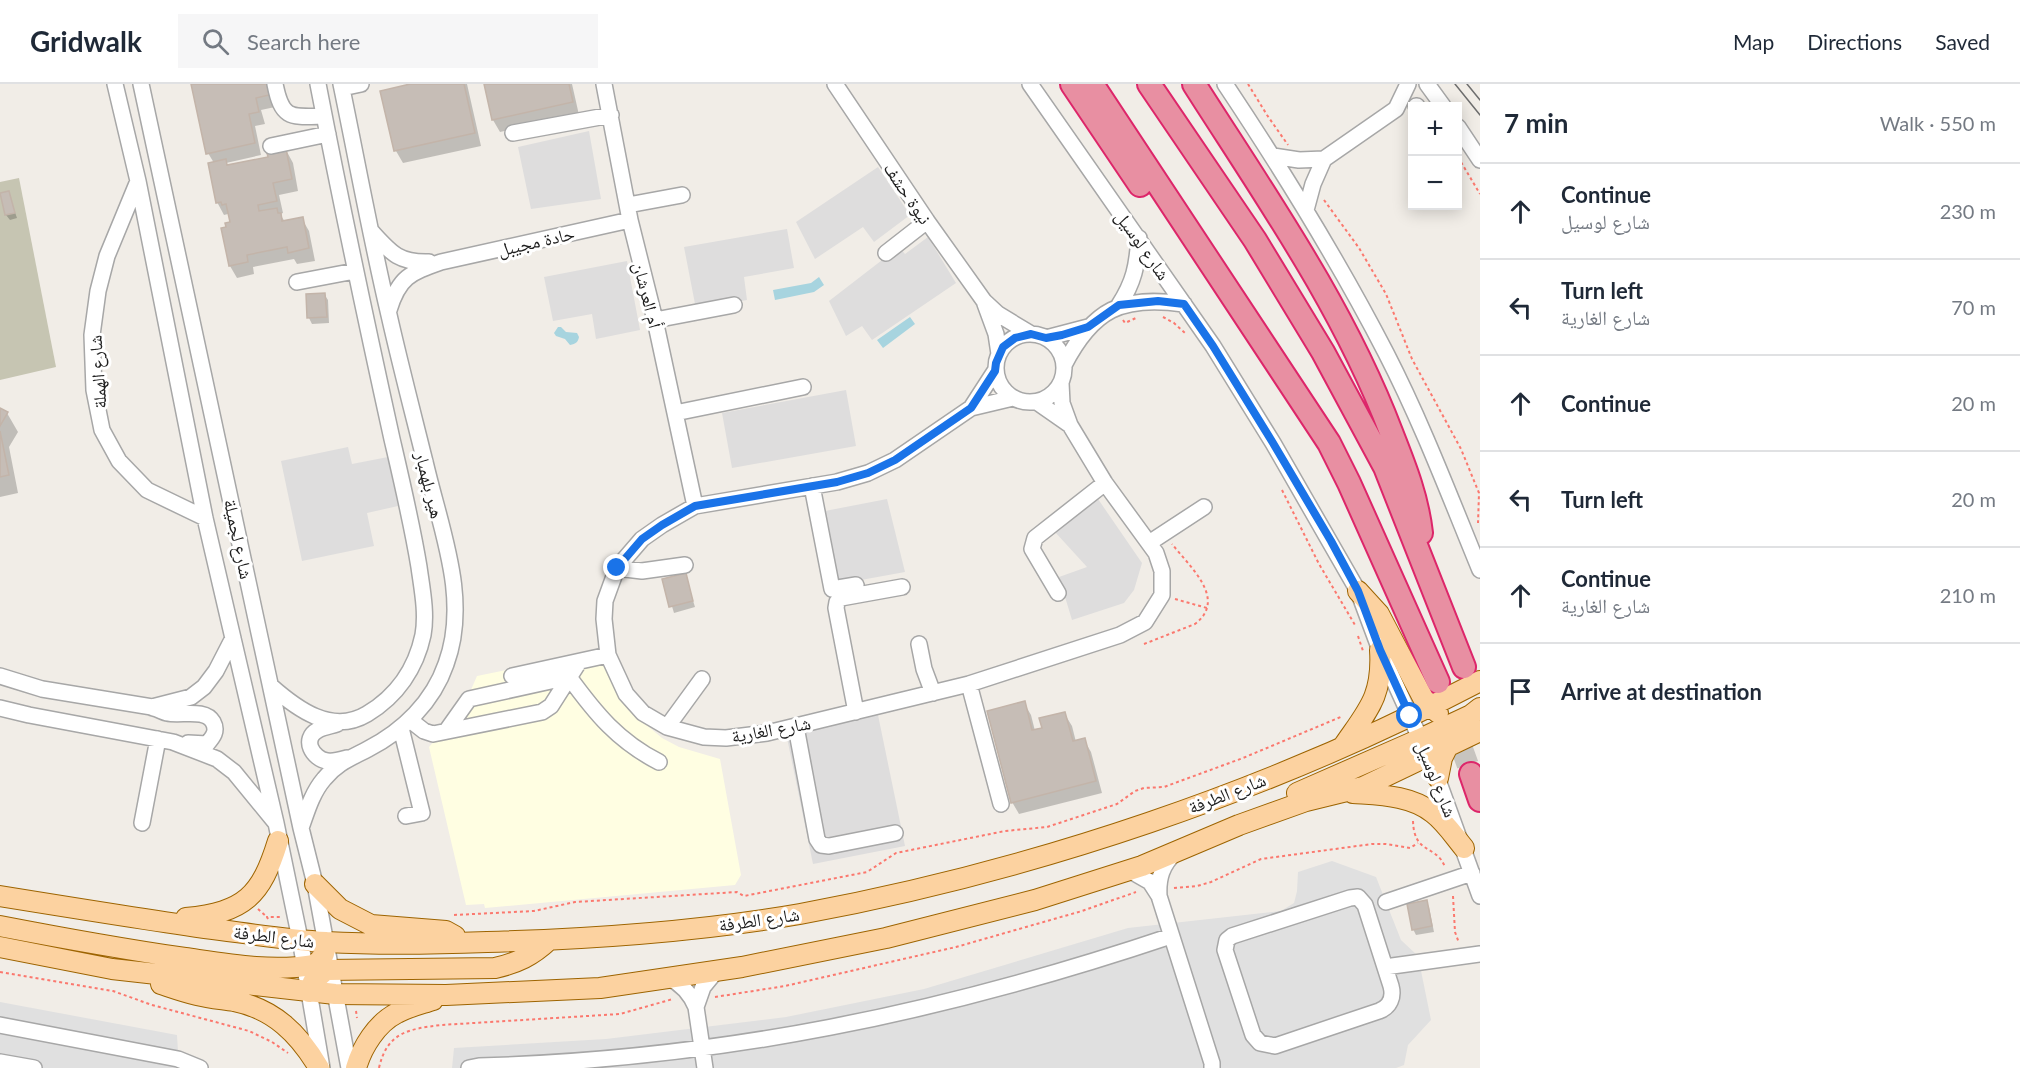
<!DOCTYPE html>
<meta charset="utf-8">
<style>
body{margin:0;font-family:Lato,"Noto Naskh Arabic",sans-serif;background:#f6f6f7;color:#1f2937}
.controls{position:absolute;right:18px;top:18px;display:grid;overflow:hidden;border-radius:0px;box-shadow:0 3px 15px #0003}
.controls button{width:54px;height:54px;display:grid;place-items:center;padding:0;border:0;border-bottom:2px solid #e0e1e3;background:#fff;color:#1f2937;font:30px sans-serif}
.stop{position:absolute;width:18px;height:18px;margin:-14px;border:4px solid #1a73e8;border-radius:50%;background:#fff}
.stop.end{background:#1a73e8;border-color:#fff;box-shadow:0 2px 6px #0008}
.list{margin:0;padding:0;list-style:none}
h2{display:flex;justify-content:space-between;align-items:center;height:78px;margin:0;padding:0 24px;font-size:26px}
h2 small{font-size:20px;font-weight:400;color:#747a83}
.list li{display:grid;grid-template-columns:39px 1fr auto;gap:18px;align-items:center;box-sizing:border-box;height:96px;padding:0 24px;border-top:2px solid #e0e1e3}
.list b{display:block;font-size:22px;white-space:nowrap}
.list p{margin:0;font-size:20px;white-space:nowrap;color:#747a83}
.list em{font-size:20px;font-style:normal;color:#747a83}
.icon{flex:none;width:33px;height:33px;fill:none;stroke:currentColor;stroke-width:2;stroke-linecap:round;stroke-linejoin:round}
.map{position:relative;flex:none;width:1480px;height:984px;overflow:hidden}
header{display:flex;align-items:center;gap:36px;box-sizing:border-box;height:84px;padding:0 30px;background:#fff;border-bottom:2px solid #e0e1e3}
header strong{font-size:28px}
nav{display:flex;gap:33px;margin-inline-start:auto;font-size:21px}
.search{width:420px;height:54px;background:#f6f6f7;display:flex;align-items:center;gap:15px;box-sizing:border-box;padding:0 21px;border-radius:0px;color:#747a83;font-size:22px}
main{display:flex}
aside{flex:1;background:#fff}
.map>svg:first-child{display:block}
.residential{fill:#dedddd}
.education{fill:#fffee2}
.construction{fill:#c6c5b2}
.parking{fill:#e0e0e0}
.water{fill:#a7d4df}
.shadow{fill:#0003}
.building{fill:#c6bdb6;stroke:#c3b4a9;stroke-width:1.5}
.lines{fill:none;stroke-linecap:round;stroke-linejoin:round}
.highway-tunnel{stroke:#c7c4bf;stroke-width:22;stroke-dasharray:22 11;stroke-linecap:butt}
.minor-casing{stroke:#a7a7a7;stroke-width:18}
.major-casing{stroke:#9d6400;stroke-width:22}
.highway-casing{stroke:#dd266a;stroke-width:26}
.path{stroke:#fb786e;stroke-width:2;stroke-dasharray:3 3;stroke-linecap:butt}
.minor{stroke:#fff;stroke-width:15}
.major{stroke:#fcd2a0;stroke-width:20}
.highway{stroke:#e88fa2;stroke-width:22}
.tram{stroke:#6e6e6e;stroke-width:1.5}
.route{stroke:#1a73e8;stroke-width:8}
.labels{text-anchor:middle;dominant-baseline:central;stroke-width:6;stroke-linejoin:round;paint-order:stroke}
.street-label{font-size:18px;fill:#202020;stroke:#fff}
</style>
<header>
<strong>Gridwalk</strong>
<div class="search"><svg class="icon" aria-label="search" viewBox="0 0 24 24"><circle cx="10" cy="10" r="6"/><path d="M15 15l6 6"/></svg>Search here</div>
<nav><a>Map</a><a>Directions</a><a>Saved</a></nav>
</header>
<main>
<div class="map">
<svg width="1480" height="984" viewBox="0 0 1480 984">
<rect width="100%" height="100%" fill="#f1ede7"/>
<path class="residential" d="M589,47L601,115L531,125L518,63Z
M878,83L910,131L874,158L863,143L815,175L796,138Z
M787,145L794,184L744,193L747,216L696,225L684,163Z
M928,153L956,199L872,256L862,242L846,252L829,217L899,163L905,170Z
M627,177L640,246L596,255L592,230L553,237L544,193Z
M846,306L856,362L732,384L722,329Z
M348,363L352,380L388,373L398,422L367,429L374,462L302,477L281,377Z
M887,415L905,488L839,500L825,427Z
M1098,415L1142,479L1134,506L1124,519L1072,536L1059,493L1087,483L1055,448Z
M878,631L905,762L813,780L786,649Z"/>
<path class="education" d="M601,567L621,613L638,634L662,654L679,663L720,675L741,791L735,801L485,824L484,820L466,821L429,663L445,645L470,608L477,592Z"/>
<path class="construction" d="M19,94L56,283L0,296V98Z"/>
<path class="parking" d="M1332,777L1376,793L1401,856L1418,872L1431,936L1408,961L1404,981L1396,984H452L454,964L606,955L786,933L924,905L1128,844L1281,827L1294,819L1297,807L1298,788Z
M0,918L177,951L179,984H0Z"/>
<path class="water" d="M819,193L824,201L814,208L775,216L773,206L811,199Z
M910,233L915,240L883,264L877,256Z
M558,243H561L566,248L577,249L579,253C578,258 576,260 570,261L565,255L556,252L554,249Z"/>
<path class="shadow" d="M193,0H270L275,23L261,26L265,40L255,42L261,71L226,79L228,82L269,74L286,66L293,79L298,107L279,111L283,129L280,130L285,138L302,135L309,147L315,177L297,180L294,175L253,183L254,190L237,194L230,182L231,139L228,130L224,131L217,118L214,79L208,69Z
M417,0H467L481,62L403,79L396,67L382,8Z
M485,0H572L579,31L500,48L493,36Z
M8,108L17,134L10,136L6,131Z
M324,210L328,216L329,239L312,240L309,234L307,211Z
M0,326L7,329L18,348L9,363L18,409L0,413Z
M685,491L695,523L674,529L664,496Z
M1024,619L1031,631L1035,647L1044,645L1064,629L1072,642L1076,658L1084,656L1091,668L1102,709L1019,730L1012,718Z
M1426,818L1429,823L1434,848L1416,851L1413,845Z"/>
<path class="building" d="M191,0H267L269,11L256,14L259,28L249,30L255,59L206,70Z
M410,0H464L475,49L394,67L380,7Z
M484,0H569L573,18L492,36Z
M286,65L292,95L273,99L277,117L258,121L259,127L277,124L278,129H281L282,137L303,133L309,164L288,169L287,163L247,171L248,178L229,182L221,144L226,143L225,139L230,138L226,120L222,121L221,118L216,119L208,79L226,75L227,81L268,73L267,69Z
M9,107L15,129L5,131L0,109Z
M325,209L327,233L307,234L306,210Z
M0,324L8,328L0,342Z
M0,347L9,391L0,393Z
M686,489L693,517L669,523L662,495Z
M1025,617L1032,646L1042,644L1039,634L1065,628L1073,657L1085,654L1096,697L1011,719L987,627Z
M1427,816L1432,842L1412,846L1407,820Z"/>
<g class="lines">
<path class="highway-tunnel" d="M1438,598L1471,690"/>
<defs>
<path id="minor" d="M115,0L138,97L205,434L276,739L300,855L322,984
M141,0L301,744L315,800L349,984
M275,0C282,36 291,33 324,32
M604,0L630,136L655,236L695,422
M835,0L927,137L984,217L998,230L1031,250
M1030,0L1213,262L1273,359L1358,507L1380,566L1424,663
M1225,0C1283,87 1338,176 1386,269C1422,339 1450,413 1480,486
M1427,0L1443,22
M342,4L361,0
M1416,22H1417
M1458,43L1480,76
M513,49L611,31
M271,62L328,50
M1273,72L1299,76L1324,75
M138,97L107,172L98,207L92,251L94,306L102,346L119,377L147,406L205,434
M628,121L682,111
M1306,126L1313,100L1324,75L1396,25L1408,0
M372,148C391,169 399,179 429,178
M886,169L927,137
M297,198L355,187
M985,220L996,250L999,270
M1119,221C1134,198 1137,182 1139,154
M389,226C399,193 410,189 441,178L630,136
M655,236L734,221
M996 284a34 34 0 1 1 68 0a34 34 0 1 1-68 0Z
M1046,254L1088,243
M1064,281C1093,225 1122,211 1184,220
M1013,314L971,324L895,376L868,389L837,398L695,422L662,441L642,455L617,484L605,517L604,535L608,571L626,610L643,629L667,643L704,653L726,654L767,649L969,600L1120,551L1145,538L1162,511V487L1156,469L1105,399L1070,341L1062,319L1061,299
M1037,318L1070,341
M971,324L995,287
M675,329L803,303
M812,402L832,505L856,501
M1149,459L1204,423
M617,484L642,487L685,481
M1058,509L1032,465L1035,454L1105,399
M919,560L924,585L933,609
M0,592L42,605L152,623L191,613L204,603L216,587L233,554
M512,592L608,571
M969,600L1001,720
M271,602C297,625 332,651 367,630C397,612 416,584 423,551C427,529 422,505 419,483C412,440 402,398 392,355C366,237 341,119 318,0
M0,624L29,631L173,658L217,675L234,688L275,738
M153,624C158,625 163,628 167,629C181,632 205,624 213,638C218,647 213,653 207,660L188,659
M856,628L836,524L837,518L841,514L902,503
M410,636L424,647L433,650L542,628L551,622L579,578
M337,640C331,642 323,643 318,646C301,655 313,675 327,677C334,678 340,676 347,674
M667,643L702,595
M796,643L817,755L821,761L829,762L895,749
M401,644L422,729L406,732
M447,646L469,615L569,593C596,630 618,657 659,678
M1434,685L1480,812
M142,739L158,655
M301,744C307,727 312,709 324,695C337,679 351,674 368,665C403,647 433,618 446,580C469,518 443,451 428,390C415,337 401,284 389,231C371,155 357,77 341,0
M1129,786L1150,798L1159,812L1212,979V984
M1159,812C1158,794 1162,781 1175,769
M1358,813L1365,821L1391,902C1394,913 1390,923 1379,927L1275,962L1260,959L1253,951L1225,866L1227,856L1232,852L1350,814Z
M1386,818L1472,789
M1385,883L1480,870
M669,894C682,900 690,909 696,923L705,984
M696,923L703,903L717,886
M0,941L178,975L200,984
M0,978L34,984
M469,984L479,982C722,975 942,929 1171,852"/>
<path id="major" d="M1358,507L1379,530L1423,614L1438,629
M1344,661C1368,626 1383,612 1380,566
M1438,694L1442,674L1450,658
M1297,709L1420,655L1471,631L1480,624
M1353,709C1379,711 1411,711 1433,729C1445,738 1454,752 1464,764
M315,800L340,825L371,841L446,847L455,852
M0,812C68,823 136,834 205,844C245,849 286,856 326,858C380,861 434,860 487,858C592,855 697,848 800,830C1033,787 1271,707 1480,597
M186,834C245,828 261,812 278,757
M0,842C62,854 123,865 185,874C227,880 271,888 313,881C324,875 325,869 326,858
M0,863L112,885L335,910L446,911L600,904L742,883L886,854L1035,816L1142,782L1239,741L1306,717L1363,703L1480,647
M161,900C173,904 184,908 197,911C209,914 221,915 234,917C274,925 299,950 319,984
M309,908L313,898L326,886L495,884C517,879 532,872 549,856
M356,984C362,963 377,939 397,929C408,923 421,920 433,916"/>
<path id="highway" d="M1072,0L1140,101
M1092,0L1329,359L1349,399L1438,598
M1149,0L1255,156L1323,268L1385,383L1464,583
M1194,0C1266,113 1343,222 1391,348C1404,381 1417,413 1421,449
M1471,690L1480,716"/>
</defs>
<use href="#minor" class="minor-casing"/>
<use href="#major" class="major-casing"/>
<use href="#highway" class="highway-casing"/>
<path class="path" d="M1248,0L1267,31L1288,61
M1458,73L1480,110
M1324,116L1359,164L1386,210L1412,275L1461,365L1479,409L1478,439
M1163,233L1174,239L1185,249
M1123,236L1125,239L1136,234
M1282,406L1319,480L1355,541
M1175,515L1207,524
M1358,552L1363,567
M1144,560L1195,540C1228,515 1189,482 1172,460
M1413,737C1414,771 1436,760 1445,783
M1174,804L1197,802L1211,798L1261,775L1372,760H1386L1410,764L1418,759
M1453,812L1455,848L1459,859
M258,825L267,833
M454,831L534,827L575,818L737,808L744,812L867,788L896,769L1005,747L1047,743L1117,720L1135,707L1144,704L1164,703L1243,674L1343,632
M268,835L267,833H281
M0,888L113,907L152,921L249,947L272,958L288,969
M715,913L785,902L956,863L1082,827L1136,808
M356,927L357,934
M379,984C387,948 409,945 441,941L620,930L673,915"/>
<use href="#minor" class="minor"/>
<use href="#major" class="major"/>
<use href="#highway" class="highway"/>
<path class="tram" d="M1455,0L1480,31
M1467,0L1480,16"/>
</g>
<g class="lines">
<path class="route" d="M617,484L642,455L662,441L695,422L837,398L868,389L895,376L971,324L995,287L996,279L1003,263L1015,254L1031,250L1046,254L1062,251L1088,243L1119,221L1158,217L1184,220L1213,262L1273,359L1331,457L1358,507L1380,566L1410,632"/>
</g>
<g class="labels">
<g class="street-label">
<text transform="translate(908 109) rotate(56)">نيوة حشف</text>
<text transform="translate(536 157) rotate(-13)">حادة مجيبل</text>
<text transform="translate(1143 161) rotate(55)">شارع لوسيل</text>
<text transform="translate(648 211) rotate(76)">أم العرشان</text>
<text transform="translate(97 288) rotate(-94)">شارع الهملة</text>
<text transform="translate(430 401) rotate(76)">هير بلهمبار</text>
<text transform="translate(239 455) rotate(78)">شارع لجميلة</text>
<text transform="translate(771 645) rotate(-10)">شارع الغارية</text>
<text transform="translate(1437 695) rotate(68)">شارع لوسيل</text>
<text transform="translate(1227 709) rotate(-21)">شارع الطرفة</text>
<text transform="translate(759 835) rotate(-8)">شارع الطرفة</text>
<text transform="translate(274 852) rotate(7)">شارع الطرفة</text>
</g>
</g>
</svg>
<div class="controls">
<button>+</button>
<button>−</button>
</div>
<div class="stop" style="left:1410px;top:632px"></div>
<div class="stop end" style="left:617px;top:484px"></div>
</div>
<aside>
<h2>7 min<small>Walk · 550 m</small></h2>
<ul class="list">
<li><svg class="icon" aria-label="ahead" viewBox="0 0 24 24"><path d="M12 20V5M6 11l6-6 6 6"/></svg><div><b>Continue</b><p>شارع لوسيل</p></div><em>230 m</em></li>
<li><svg class="icon" aria-label="left" viewBox="0 0 24 24"><path d="M17 20v-9H6M10 6l-5 5 5 5"/></svg><div><b>Turn left</b><p>شارع الغارية</p></div><em>70 m</em></li>
<li><svg class="icon" aria-label="ahead" viewBox="0 0 24 24"><path d="M12 20V5M6 11l6-6 6 6"/></svg><div><b>Continue</b></div><em>20 m</em></li>
<li><svg class="icon" aria-label="left" viewBox="0 0 24 24"><path d="M17 20v-9H6M10 6l-5 5 5 5"/></svg><div><b>Turn left</b></div><em>20 m</em></li>
<li><svg class="icon" aria-label="ahead" viewBox="0 0 24 24"><path d="M12 20V5M6 11l6-6 6 6"/></svg><div><b>Continue</b><p>شارع الغارية</p></div><em>210 m</em></li>
<li><svg class="icon" aria-label="arrive" viewBox="0 0 24 24"><path d="M6 21V4h12l-3 4 3 4H6"/></svg><div><b>Arrive at destination</b></div></li>
</ul>
</aside>
</main>
